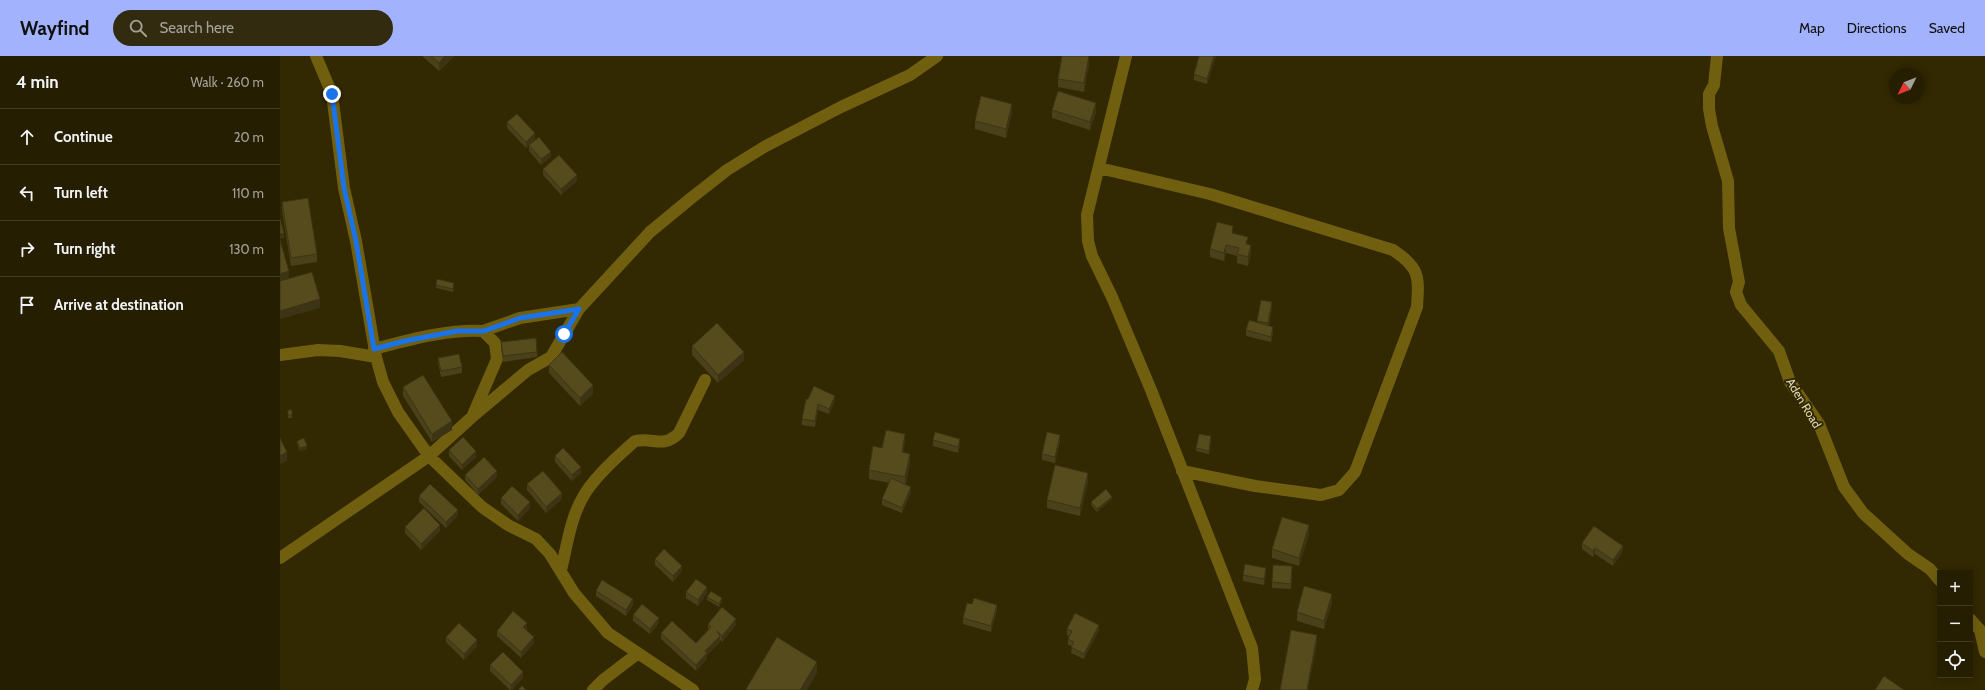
<!DOCTYPE html>
<meta charset="utf-8">
<style>
body{margin:0;font-family:Cabin,sans-serif;background:#322b10;color:#f1f3f6}
.controls{position:absolute;right:12px;bottom:12px;display:grid;overflow:hidden;border-radius:0px;box-shadow:0 2px 10px #0003}
.controls button{width:36px;height:36px;display:grid;place-items:center;padding:0;border:0;border-bottom:1px solid #423c23;background:#261e01;color:#f1f3f6;font:20px sans-serif}
.compass{position:absolute;left:1609px;top:12px;width:36px;height:36px;border-radius:50%;background:#261e01;box-shadow:0 2px 10px #0003;rotate:227deg}
.stop{position:absolute;width:12px;height:12px;margin:-9px;border:3px solid #1a73e8;border-radius:50%;background:#fff}
.stop.end{background:#1a73e8;border-color:#fff;box-shadow:0 1px 4px #0008}
.list{margin:0;padding:0;list-style:none}
h2{display:flex;justify-content:space-between;align-items:center;height:52px;margin:0;padding:0 16px;font-size:17px}
h2 small{font-size:13px;font-weight:400;color:#a4a299}
.list li{display:grid;grid-template-columns:26px 1fr auto;gap:12px;align-items:center;box-sizing:border-box;height:56px;padding:0 16px;border-top:1px solid #423c23}
.list b{display:block;font-size:15px;white-space:nowrap}
.list em{font-size:13px;font-style:normal;color:#a4a299}
.icon{flex:none;width:22px;height:22px;fill:none;stroke:currentColor;stroke-width:2;stroke-linecap:round;stroke-linejoin:round}
.map{position:relative;flex:none;width:1705px;height:634px;overflow:hidden}
header{display:flex;align-items:center;gap:24px;box-sizing:border-box;height:56px;padding:0 20px;background:#a3b2fc;color:#111}
header strong{font-size:19px}
nav{display:flex;gap:22px;margin-inline-start:auto;font-size:14px}
.search{width:280px;height:36px;background:#322b10;display:flex;align-items:center;gap:10px;box-sizing:border-box;padding:0 14px;border-radius:22px;color:#a4a299;font-size:15px}
main{display:flex}
aside{flex:1;background:#261e01}
.map>svg:first-child{display:block}
.lines{fill:none;stroke-linecap:round;stroke-linejoin:round}
.minor{stroke:#715f10;stroke-width:12}
.wall{fill:#4a4019}
.shaded-wall{fill:#3c3414}
.building{fill:#564b1d;stroke:#3c3414}
.route{stroke:#1a73e8;stroke-width:5}
.labels{text-anchor:middle;dominant-baseline:central;stroke-width:4;stroke-linejoin:round;paint-order:stroke}
.street-label{font-size:12px;fill:#e2d9b6;stroke:#322801}
</style>
<header>
<strong>Wayfind</strong>
<div class="search"><svg class="icon" aria-label="search" viewBox="0 0 24 24"><circle cx="10" cy="10" r="6"/><path d="M15 15l6 6"/></svg>Search here</div>
<nav><a>Map</a><a>Directions</a><a>Saved</a></nav>
</header>
<main>
<aside>
<h2>4 min<small>Walk · 260 m</small></h2>
<ul class="list">
<li><svg class="icon" aria-label="ahead" viewBox="0 0 24 24"><path d="M12 20V5M6 11l6-6 6 6"/></svg><div><b>Continue</b></div><em>20 m</em></li>
<li><svg class="icon" aria-label="left" viewBox="0 0 24 24"><path d="M17 20v-9H6M10 6l-5 5 5 5"/></svg><div><b>Turn left</b></div><em>110 m</em></li>
<li><svg class="icon" aria-label="right" viewBox="0 0 24 24"><path d="M7 20v-9h11M14 6l5 5-5 5"/></svg><div><b>Turn right</b></div><em>130 m</em></li>
<li><svg class="icon" aria-label="arrive" viewBox="0 0 24 24"><path d="M6 21V4h12l-3 4 3 4H6"/></svg><div><b>Arrive at destination</b></div></li>
</ul>
</aside>
<div class="map">
<svg width="1705" height="634" viewBox="0 0 1705 634">
<rect width="100%" height="100%" fill="#322801"/>
<g class="lines">
<path class="minor" d="M36,0L52,38L64,132L76,185L96,301L103,326L118,356L149,400L202,451L228,469L256,483L270,498L294,537L328,577L413,634
M846,0L807,159L808,185L812,200L832,241L871,334L972,592L975,623L972,634
M1437,0L1434,29L1429,38V53L1432,70L1448,125L1449,172L1459,226L1456,236L1461,249L1499,295L1510,326L1539,368L1564,431L1583,457L1628,498L1650,513L1660,525
M819,112L930,138L1113,194C1140,212 1139,220 1137,251L1075,416L1059,434L1041,439L975,430L902,415
M203,275L240,262L299,253
M0,299L38,294L60,295L96,301
M192,361L248,314L271,301L299,253L370,176L410,143L447,114L484,91L561,51L630,19L657,0
M0,502L149,400L192,361L217,303L215,287L203,275C167,273 129,284 94,293
M281,514C287,491 290,463 303,441C312,424 340,398 355,385C374,381 383,393 399,377L425,324
M1690,563L1700,574L1705,596
M313,634L323,624L357,598"/>
</g>
<path class="wall" d="M142,0H174L159,15Z
M919,0H936L927,28L914,24V18Z
M809,8L804,36L778,31V23Z
M772,54L816,56L810,74L772,62Z
M732,56L726,82L695,73V65Z
M227,66L255,83L246,92L227,72Z
M249,89L271,101L261,109L249,95Z
M263,113L297,125L281,139L263,119Z
M2,146L37,198V206L11,210L2,155Z
M953,178L968,188L971,198L968,210L957,207V200L946,197L944,205L930,201V193Z
M156,229L174,230L173,236L156,232Z
M992,252L989,270L993,277L991,286L966,280V274L977,267V265Z
M221,286L257,296V301L223,306L221,292Z
M412,290L464,304L438,327L412,299Z
M158,302L182,311V317L161,321L158,307Z
M269,309L313,338L300,350L269,317Z
M123,331L172,374L152,386L123,340Z
M526,343L555,345L549,358L538,354L535,371L522,369V363Z
M8,354H12V362H8Z
M931,383L929,398L916,395V392Z
M653,384L680,389L678,397L653,390Z
M17,385L27,393L20,395L17,388Z
M780,385L775,407L762,404V398Z
M625,386L623,396L630,406L626,428L631,436L622,457L602,449V443L610,427L589,423V414L602,392Z
M169,394L196,401L182,414L169,400Z
M275,400L301,417L292,425L275,406Z
M185,419L217,421L198,439L185,424Z
M808,425L800,460L767,452V444Z
M247,428L282,443L266,457L247,434Z
M139,440L178,459L166,472L139,446Z
M221,442L250,452L238,465L221,448Z
M832,443L817,456L811,449V446Z
M125,471L160,475L141,494L125,477Z
M1029,478L1019,510L992,502V493Z
M1302,487L1343,495L1333,510L1315,498L1313,501L1302,493Z
M375,503L402,515L393,526L375,509Z
M1012,516L1011,533L992,532V526Z
M986,518L984,529L963,525V519Z
M316,535L353,549L346,560L316,540Z
M406,536L427,537L418,550L406,542Z
M427,541L442,545L439,551L427,544Z
M1052,547L1044,573L1017,565V556Z
M717,554L711,576L683,568V562Z
M353,559L379,567L370,578L353,565Z
M428,568L456,569L442,586L440,584V586L427,599V603L416,615L381,583V577L416,587L428,574Z
M247,573L246,574L254,587L241,602L217,580V575Z
M787,573L819,574L804,603L791,597L792,590L788,589V583L789,580L787,579Z
M166,581L197,590L184,604L166,586Z
M210,609L243,622L232,634H230L210,615Z"/>
<path class="shaded-wall" d="M165,0H174L159,15V7Z
M809,0V8L804,36V27Z
M934,0H936L927,28V23Z
M816,47V56L810,74V66Z
M732,48V56L726,82V73Z
M255,77V83L246,92V86Z
M271,96V101L261,109V103Z
M297,119V125L281,139V133Z
M4,177V182L0,183V178Z
M946,189V197L944,205V197Z
M971,189V198L968,210V201Z
M9,215V224L0,227V218Z
M40,243V252L0,263V255Z
M992,246V252L988,273V267Z
M993,271V277L991,286V281Z
M464,296V304L438,327V319Z
M313,329V338L300,350V342Z
M555,340V345L549,358V353Z
M538,348V354L535,371V365Z
M172,365V374L152,386V378Z
M625,378V386L622,405V396Z
M780,379V385L775,407V401Z
M680,383V389L678,397V391Z
M27,390V393L20,395V392Z
M196,395V401L182,414V409Z
M7,396V405L0,408V400Z
M630,398V406L625,430V421Z
M301,411V417L292,425V419Z
M217,415V421L198,439V433Z
M808,417V425L800,460V452Z
M631,431V436L622,457V452Z
M282,437V443L266,457V451Z
M832,441V443L817,456V453Z
M250,446V452L238,465V459Z
M178,454V459L166,472V466Z
M160,469V475L141,494V488Z
M1029,469V478L1019,510V502Z
M1343,490V495L1333,510V504Z
M1315,492V498L1313,501V495Z
M402,510V515L393,526V520Z
M986,512V518L984,529V523Z
M427,531V537L418,550V544Z
M1052,538V547L1044,573V565Z
M442,542V545L439,551V548Z
M353,543V549L346,560V554Z
M717,549V554L711,576V570Z
M379,562V567L370,578V573Z
M456,563V569L442,586V580Z
M247,567V573L243,577V571Z
M819,569V574L804,603V598Z
M1037,579V588L1028,634H1027Z
M440,580V586L427,599V603L416,615V609L425,595Z
M254,581V587L241,602V596Z
M197,584V590L184,604V598Z
M537,606V617L527,634H520Z
M243,616V622L232,634H231V629Z"/>
<path class="building" d="M151,0H165L159,7Z
M782,0H809L804,27L778,23Z
M919,0H934L927,23L914,18Z
M778,35L816,47L810,66L772,54Z
M701,40L732,48L726,73L695,65Z
M237,58L255,77L246,86L227,66Z
M259,81L271,96L261,103L249,89Z
M279,99L297,119L281,133L263,113Z
M28,142L37,198L11,202L2,146Z
M0,162L4,177L0,178Z
M937,166L953,170L952,177L968,181L966,188L971,189L968,201L957,198L959,192L946,189L944,197L930,193Z
M0,184L9,215L0,218Z
M32,216L40,243L0,255V225Z
M157,223L174,227L173,233L156,229Z
M981,244L992,246L988,267L977,265Z
M969,264L993,271L991,281L966,274Z
M437,267L464,296L438,319L412,290Z
M256,282L257,296L223,300L221,286Z
M282,296L313,329L300,342L269,309Z
M179,298L182,311L161,315L158,302Z
M143,319L172,365L152,378L123,331Z
M534,330L555,340L549,353L538,348L535,365L522,363L526,343H528Z
M8,354H12V359H8Z
M606,374L625,378L622,396L630,398L625,421L589,414L593,390L602,392Z
M655,376L680,383L678,391L653,384Z
M767,376L780,379L775,401L762,398Z
M919,378L931,380L929,395L916,392Z
M183,381L196,395L182,409L169,394Z
M0,382L7,396L0,400Z
M24,382L27,390L20,392L17,385Z
M283,392L301,411L292,419L275,400Z
M204,401L217,415L198,433L185,419Z
M775,409L808,417L800,452L767,444Z
M263,415L282,437L266,451L247,428Z
M611,422L631,431L622,452L602,443Z
M150,428L178,454L166,466L139,440Z
M232,430L250,446L238,459L221,442Z
M826,433L832,441L817,453L811,446Z
M144,452L160,469L141,488L125,471Z
M1002,461L1029,469L1019,502L992,493Z
M1314,470L1343,490L1333,504L1315,492L1313,495L1302,487Z
M384,493L402,510L393,520L375,503Z
M965,508L986,512L984,523L963,519Z
M993,509L1012,510L1011,528L992,526Z
M416,523L427,531L418,544L406,536Z
M322,524L353,543L346,554L316,535Z
M1024,530L1052,538L1044,565L1017,556Z
M431,535L442,542L439,548L427,541Z
M694,542L717,549L711,570L683,562L687,547L692,548Z
M362,548L379,562L370,573L353,559Z
M442,551L456,563L442,580L437,575L440,580L425,595L427,597L416,609L381,577L392,565L416,587L431,571L428,568Z
M233,555L247,567L243,571L254,581L241,596L217,575Z
M795,557L819,569L804,598L791,591L794,586L788,583L792,575L787,573Z
M179,567L197,584L184,598L166,581Z
M1011,574L1037,579L1027,634H1000Z
M497,581L537,606L520,634H468L466,633Z
M223,596L243,616L231,629L210,609Z
M1604,620L1624,634H1595Z
M242,630L246,634H238Z"/>
<g class="lines">
<path class="route" d="M52,38L64,132L76,185L94,293L125,285L177,275H204L240,262L299,253L284,278"/>
</g>
<g class="labels">
<g class="street-label">
<text transform="translate(1524 347) rotate(59)">Aden Road</text>
</g>
</g>
</svg>
<div class="controls">
<button>+</button>
<button>−</button>
<button><svg class="icon" aria-label="locate" viewBox="0 0 24 24"><circle cx="12" cy="12" r="6"/><path d="M12 2v4M12 18v4M2 12h4M18 12h4"/></svg></button>
</div>
<svg class="compass" viewBox="-18 -18 36 36"><path d="M0-13l5 13h-10z" fill="#e53935"/><path d="M0 13l5-13h-10z" fill="#a4a299"/></svg>
<div class="stop" style="left:284px;top:278px"></div>
<div class="stop end" style="left:52px;top:38px"></div>
</div>
</main>
